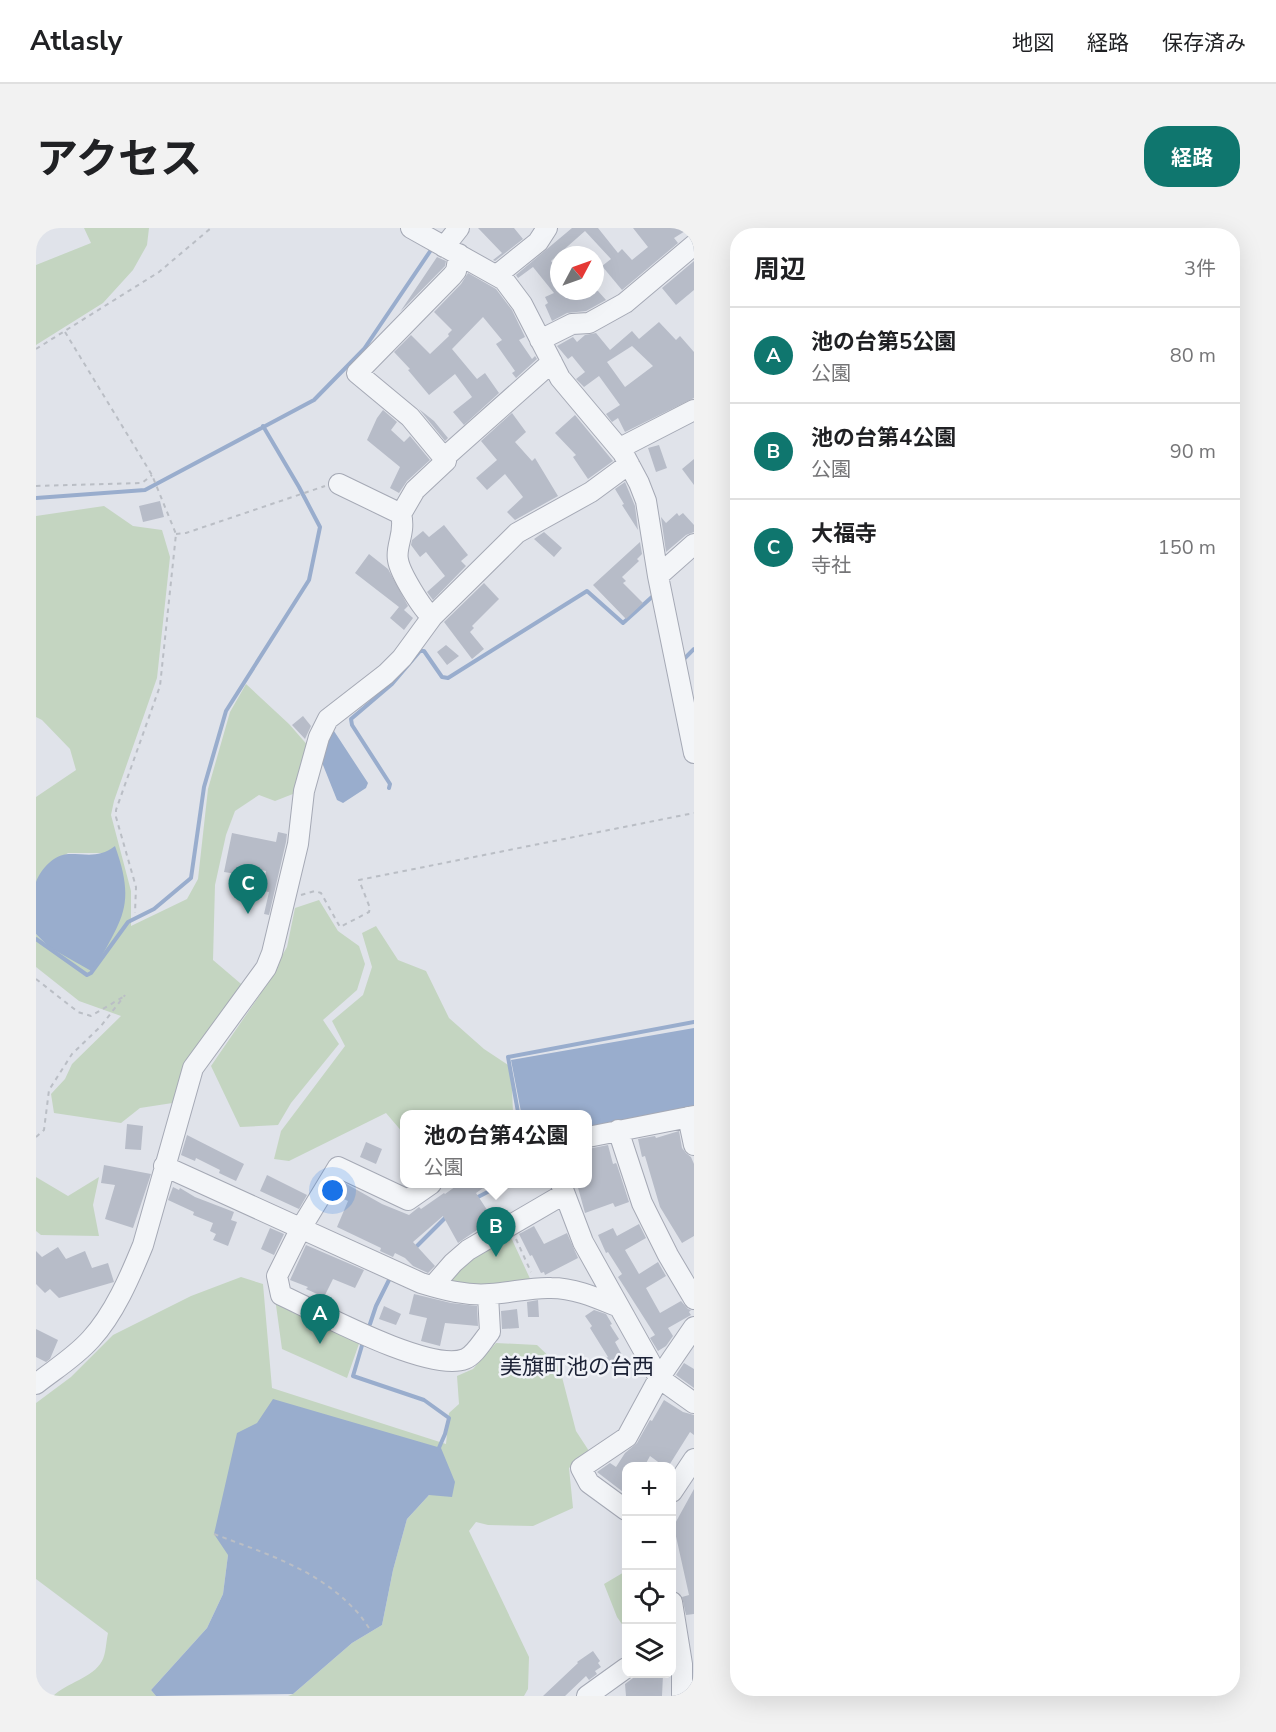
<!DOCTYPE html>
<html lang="ja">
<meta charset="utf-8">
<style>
body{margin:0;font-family:"Nunito Sans","Noto Sans JP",sans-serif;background:#f2f2f2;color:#202124}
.controls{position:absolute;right:18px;bottom:18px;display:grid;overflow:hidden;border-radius:12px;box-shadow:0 6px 24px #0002}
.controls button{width:54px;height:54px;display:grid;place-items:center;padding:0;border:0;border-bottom:2px solid #e0e0e0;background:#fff;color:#202124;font:30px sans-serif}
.compass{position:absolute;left:514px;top:18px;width:54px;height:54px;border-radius:50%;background:#fff;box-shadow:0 6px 24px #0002;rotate:49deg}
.you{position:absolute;left:297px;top:963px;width:21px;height:21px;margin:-15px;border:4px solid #fff;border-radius:50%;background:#1a73e8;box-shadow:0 0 0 9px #1a73e833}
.badge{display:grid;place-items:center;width:39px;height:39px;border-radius:50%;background:#0f766e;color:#fff;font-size:20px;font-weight:700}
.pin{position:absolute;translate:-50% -50px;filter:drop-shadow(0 2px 3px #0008)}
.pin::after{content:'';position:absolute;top:32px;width:21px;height:18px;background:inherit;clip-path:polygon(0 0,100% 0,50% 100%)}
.popup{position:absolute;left:364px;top:882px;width:192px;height:78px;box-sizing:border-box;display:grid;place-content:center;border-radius:12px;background:#fff;filter:drop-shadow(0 2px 4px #0005);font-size:20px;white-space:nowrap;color:#757577}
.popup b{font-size:22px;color:#202124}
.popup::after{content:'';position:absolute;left:50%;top:100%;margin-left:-12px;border:12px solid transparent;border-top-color:#fff}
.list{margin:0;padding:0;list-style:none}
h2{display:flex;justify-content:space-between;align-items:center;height:78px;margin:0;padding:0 24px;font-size:26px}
h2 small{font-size:20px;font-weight:400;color:#757577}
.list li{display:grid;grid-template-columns:39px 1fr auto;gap:18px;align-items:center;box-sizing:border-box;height:96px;padding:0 24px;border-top:2px solid #e0e0e0}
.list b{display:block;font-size:22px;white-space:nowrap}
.list p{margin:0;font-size:20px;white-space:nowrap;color:#757577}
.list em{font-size:20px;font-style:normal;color:#757577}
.icon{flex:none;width:33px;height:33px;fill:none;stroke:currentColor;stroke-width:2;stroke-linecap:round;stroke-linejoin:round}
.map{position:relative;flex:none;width:658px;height:1468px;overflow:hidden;border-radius:24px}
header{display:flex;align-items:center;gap:36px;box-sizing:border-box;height:84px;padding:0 30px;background:#fff;border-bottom:2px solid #e0e0e0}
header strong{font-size:28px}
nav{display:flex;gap:33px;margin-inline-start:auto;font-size:21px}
.intro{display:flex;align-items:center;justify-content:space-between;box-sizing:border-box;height:144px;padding:0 36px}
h1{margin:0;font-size:42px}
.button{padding:15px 27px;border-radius:24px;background:#0f766e;color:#fff;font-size:21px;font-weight:700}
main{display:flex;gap:36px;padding:0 36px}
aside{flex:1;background:#fff;border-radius:24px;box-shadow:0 6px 24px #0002}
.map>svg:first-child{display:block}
.green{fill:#c4d5c1}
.water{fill:#99adcd}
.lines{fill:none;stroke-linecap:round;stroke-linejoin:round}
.stream{stroke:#99adcd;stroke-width:4}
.building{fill:#b7bcc8;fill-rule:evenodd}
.minor-casing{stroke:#a5a9b5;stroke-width:22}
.path{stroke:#babec5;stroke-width:2;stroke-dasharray:4.5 4.5;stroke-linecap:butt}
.minor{stroke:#f3f5f8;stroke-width:20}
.labels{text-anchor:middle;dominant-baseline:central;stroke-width:5;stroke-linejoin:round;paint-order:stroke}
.quarter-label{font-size:22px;fill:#1a2034;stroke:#f0f2f7}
</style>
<header>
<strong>Atlasly</strong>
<nav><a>地図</a><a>経路</a><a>保存済み</a></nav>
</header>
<div class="intro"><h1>アクセス</h1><a class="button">経路</a></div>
<main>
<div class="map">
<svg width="658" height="1468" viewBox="0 0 658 1468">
<rect width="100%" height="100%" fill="#e0e3ea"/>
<path class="green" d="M48,0H113L111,17L97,42L67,75L0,117V37L55,15Z
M68,278L97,298L126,302L134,329L121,450L78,573L75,587L95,663V698L151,671L162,651L172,561L194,484L210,456L253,496L274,520L262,564L239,573L223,567L199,583L190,607L179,657L177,732L211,761L143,874L104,880L85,895L18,885L15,866L29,851L36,836L85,788L43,773L0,739V706L13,719L69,625H32L8,641L0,655V569L40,542L34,521L6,492L0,489V288Z
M283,672L302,703L323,718L329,736L321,762L287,792L303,816L255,875L242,897L204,899L175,838L223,768L251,719L259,680Z
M340,698L362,732L390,743L413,790L448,821L475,839L477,884L474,886H368V906L350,885L253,933L238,931L245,903L309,818L296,793L327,767L336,739L326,705Z
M0,949L32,968L63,949L57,977L63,1008L5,1007L0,1003Z
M473,1005L496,1055L418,1058L414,1046Z
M205,1049L227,1056L236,1160L410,1216L413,1185L423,1176L421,1148L437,1141L460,1115L501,1117L521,1136L526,1149L540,1203L553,1223L533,1240L537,1280L497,1298L452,1297L440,1294L433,1303L493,1429L492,1461L488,1468H252L257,1466L316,1415L346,1397L357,1342L371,1291L393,1267L419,1254L192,1327L187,1366L171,1400L115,1462L120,1468H17C30,1455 57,1450 66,1433C70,1426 70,1414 72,1405L0,1351V1175L35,1149L77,1107L155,1068Z
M239,1070L325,1110L311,1150L246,1121Z
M590,1343V1402L581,1389L568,1356Z"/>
<path class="water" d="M295,503H298L332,555L330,560L307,575L301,572L285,532Z
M79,618C101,679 85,691 57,744L13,719L0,706C0,693 0,664 0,654C5,640 20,625 34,626C52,626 63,630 79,618Z
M658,800V880L552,900V886H490L485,884L475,832Z
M237,1171L405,1220L419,1254L416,1269L393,1267L371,1291L357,1342L346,1397L316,1415L257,1466L120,1468L115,1462L171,1400L187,1366L192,1327L178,1306L201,1205L221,1195Z"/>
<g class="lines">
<path class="stream" d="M0,270L109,262L278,172L328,121L397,19
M647,432L658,421
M353,560L354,556L316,497L315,491L356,456L384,423H388L406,449L412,450L551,363L587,395L617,368L619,370
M0,711L51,747L55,745L92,694L118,681L155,650L168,559L190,483L273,352L284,299L263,259L227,198
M485,886L482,884L472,829L658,794
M440,970L467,956
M378,1021L411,988
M334,1096L340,1078L353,1052
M327,1114L317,1148L388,1172L413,1190L409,1206L402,1222"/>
</g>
<path class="building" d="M442,0H478L487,11L459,33L457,32L466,25Z
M536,0H562L582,25L586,21L596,32L612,19L597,0H654L638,10L642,15L586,62L566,38L575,31L549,3L515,33L523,42V63H562L570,72L550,83L531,85L516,93L509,77L512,75L509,69L518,65L497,39L482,50L480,47Z
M401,29L410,33L409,38L364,84Z
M658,33V62L640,77L626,60Z
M432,45L460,61L476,82L489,109L483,112L496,131L499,128L501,131L480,150L476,145L479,143L460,116L466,112L447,89L416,121L441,151L449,145L463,165L428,197L417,184L436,169L419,146L393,167L372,142L374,141L358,124L375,107L394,126L413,108L412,106L416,102L398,84L425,56Z
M623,94L640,112L644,108L658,124V170L589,204L582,190L576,194L570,186L584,177L563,148L548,159L540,151L549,144L536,128L532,131L521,118L537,109L541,114L549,107L560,105L574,122L596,103L603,111ZM596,118L617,138L589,159L571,134Z
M383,181L398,193L412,210L409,213Z
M347,182L361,194L355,202L368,214L374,208L394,232L371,253L363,265L354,260L364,239L331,212L341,190Z
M476,185L490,204L479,214L496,233L499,230L522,268L479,292L471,284L487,269L469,246L451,262L440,250L461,232L445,213Z
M539,187L577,233L552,251L537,229L540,227L519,205Z
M623,217L631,240L620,244L612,220Z
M658,231V257L646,241Z
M589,254L599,278L602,302L586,277L588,276L579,261Z
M124,273L128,289L107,294L103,278Z
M641,285L643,288L647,285L658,297V304L650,307L630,324L625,289L630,295Z
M408,297L432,327L425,333L430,338L397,372L391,364L409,348L390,324L384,329L375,317L376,312L387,303L393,309Z
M508,304L526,320L518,329L498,311Z
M604,314L606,326L601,331L603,333L586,349L590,353L587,355L607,375L590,391L557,357Z
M333,326L352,341L372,378L368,382L377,390L368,402L354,390L363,379L319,345Z
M448,355L463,371L436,398L438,400L434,404L448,421L436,431L408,394Z
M410,417L423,428L411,437L401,424Z
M267,488L275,498L269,511L256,497Z
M242,604L251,606L250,614L233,687L228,686L233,664L227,663L230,643L209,638L207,647L188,644L196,605L240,614Z
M91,896L107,898L105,922L89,921Z
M643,903L646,920L650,925L655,929L658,936V1008L646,1015L624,979L609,928L606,929L602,911L619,908L620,910Z
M151,907L208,936L200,953L183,945L184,942L160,930L159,933L145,927Z
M330,914L346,921L340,936L324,929Z
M572,917L577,936L580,935L581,937L593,974L579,979L577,975L549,985L541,956H552V921Z
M68,937L115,946L97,1000L69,991L79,957L65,955Z
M231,947L271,967L263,981L224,963Z
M307,954L346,976L373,987L383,979L385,981L408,965L409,966L423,956H453L440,965L457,991L422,1015L407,988L377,1014L399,1038L392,1045L377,1038L369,1030L359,1025L357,1029L344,1023L345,1020L301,999L312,973L299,967Z
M137,959L143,962L144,960L159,969L198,984L195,992L201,994L192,1018L177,1012L180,1006L174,1003L177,995L157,987L158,984L132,972Z
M603,996L610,1010L589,1022L603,1046L622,1034L630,1048L610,1060L624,1085L645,1073L652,1081L655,1082L653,1084L655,1087L632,1100L637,1108L630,1118L622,1123L614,1110L619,1107L582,1049L586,1046L572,1024L570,1025L562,1007L577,1000L581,1008Z
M498,998L508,1016L531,1005L542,1030L509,1047L508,1044L505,1045L496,1027L494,1028L483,1006Z
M234,1000L248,1006L238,1027L225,1021Z
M270,1017L328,1042L319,1060L297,1051L288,1069L270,1061L272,1059L254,1052Z
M22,1019L30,1031L49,1023L56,1040L72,1035L78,1054L23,1070L14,1061L9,1065L0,1056V1023L6,1029Z
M378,1066L415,1075L441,1078L442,1098L409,1095L404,1118L385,1113L391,1090L373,1086Z
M502,1072L503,1089H492L491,1074Z
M348,1078L365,1086L360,1097L343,1091Z
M481,1081L483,1100L466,1101L465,1083Z
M558,1082L570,1086L576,1096L574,1097L583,1111L579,1114L593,1140L579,1147L570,1130L572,1129L554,1100L556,1098L549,1088Z
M0,1101L22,1112L14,1131L10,1134L0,1129Z
M648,1135L658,1141V1160L640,1147Z
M628,1172L647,1184L658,1187V1207L654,1204L632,1239H629L614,1228L608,1239H591V1267L561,1244L574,1235L580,1239L589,1225L601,1215L614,1192L616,1193Z
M658,1261V1386L650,1387L646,1369L653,1367L639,1304L636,1301Z
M557,1423L564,1433L562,1435L565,1439L559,1443L561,1446L553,1452L550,1448L529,1468H507L542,1435L541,1434Z
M627,1447L626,1468H590L589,1456L597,1450Z"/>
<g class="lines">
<defs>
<path id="minor" d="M375,0L468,52L486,76L524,150L587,225L603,255L610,273L622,348L658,525
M408,19L423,0
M461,47L502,14L511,0
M504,112L536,96L553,95L589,75L658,17
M584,220L658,182
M408,230L374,189L321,145L416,48L420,43L423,26
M303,256L365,286C370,305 359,318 362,332C364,345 386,381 396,389
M365,286L379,262L410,233L408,230L516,134
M622,348L658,316
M652,889L658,917
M582,902L606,975L632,1027L658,1071
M552,909L658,888
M128,938L385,1055C408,1062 431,1068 454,1066C475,1065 495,1059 515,1060C539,1060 561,1070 583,1079
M395,956L372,972L302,939L265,1000L241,1048L245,1067C282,1084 393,1145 429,1131C439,1127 447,1112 454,1104L452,1067
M525,956L547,1014L623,1150L658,1175
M397,1058L417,1035L432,1022L528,966
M0,1156C19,1141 39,1129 55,1111C78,1086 94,1049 107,1017L157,840L230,740L236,725L262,616L268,563L283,509L292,491L350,446L366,430L396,389L481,305L555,264L593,236
M636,1264L658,1231
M590,1282L553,1255L545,1240L591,1209L623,1150L658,1099
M636,1374L646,1436V1468
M551,1468L590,1440"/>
</defs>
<use href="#minor" class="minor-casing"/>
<path class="path" d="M29,104L116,247L140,306L124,458L80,582V589L100,659L99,685
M0,121L123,44L175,0
M0,258L106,255L116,247
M140,306L150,305L289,258
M265,667L279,663L285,665L304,699L333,684L334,680L323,652L658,585
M0,751L42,784L55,788L87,769
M0,909L8,902L13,862L36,826L65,798L89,767
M480,1011L495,1044
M178,1306C228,1325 281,1341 318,1381C325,1387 330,1396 335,1403"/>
<use href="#minor" class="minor"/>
</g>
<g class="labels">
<g class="quarter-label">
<text x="541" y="1139">美旗町池の台西</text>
</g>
</g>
</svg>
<div class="controls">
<button>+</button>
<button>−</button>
<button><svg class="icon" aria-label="locate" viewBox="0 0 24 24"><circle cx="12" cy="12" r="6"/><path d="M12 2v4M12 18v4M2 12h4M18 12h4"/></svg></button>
<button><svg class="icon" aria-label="layers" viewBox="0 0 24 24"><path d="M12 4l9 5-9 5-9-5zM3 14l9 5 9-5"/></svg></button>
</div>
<svg class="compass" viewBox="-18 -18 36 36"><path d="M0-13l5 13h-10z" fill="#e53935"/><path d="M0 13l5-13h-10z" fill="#757577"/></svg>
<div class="you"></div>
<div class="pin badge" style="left:284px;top:1116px">A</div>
<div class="pin badge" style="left:460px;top:1029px">B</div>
<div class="popup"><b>池の台第4公園</b>公園</div>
<div class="pin badge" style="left:212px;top:686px">C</div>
</div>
<aside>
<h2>周辺<small>3件</small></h2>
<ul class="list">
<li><span class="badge">A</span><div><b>池の台第5公園</b><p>公園</p></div><em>80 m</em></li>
<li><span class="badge">B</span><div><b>池の台第4公園</b><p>公園</p></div><em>90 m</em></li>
<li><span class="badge">C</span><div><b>大福寺</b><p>寺社</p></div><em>150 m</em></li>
</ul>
</aside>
</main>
